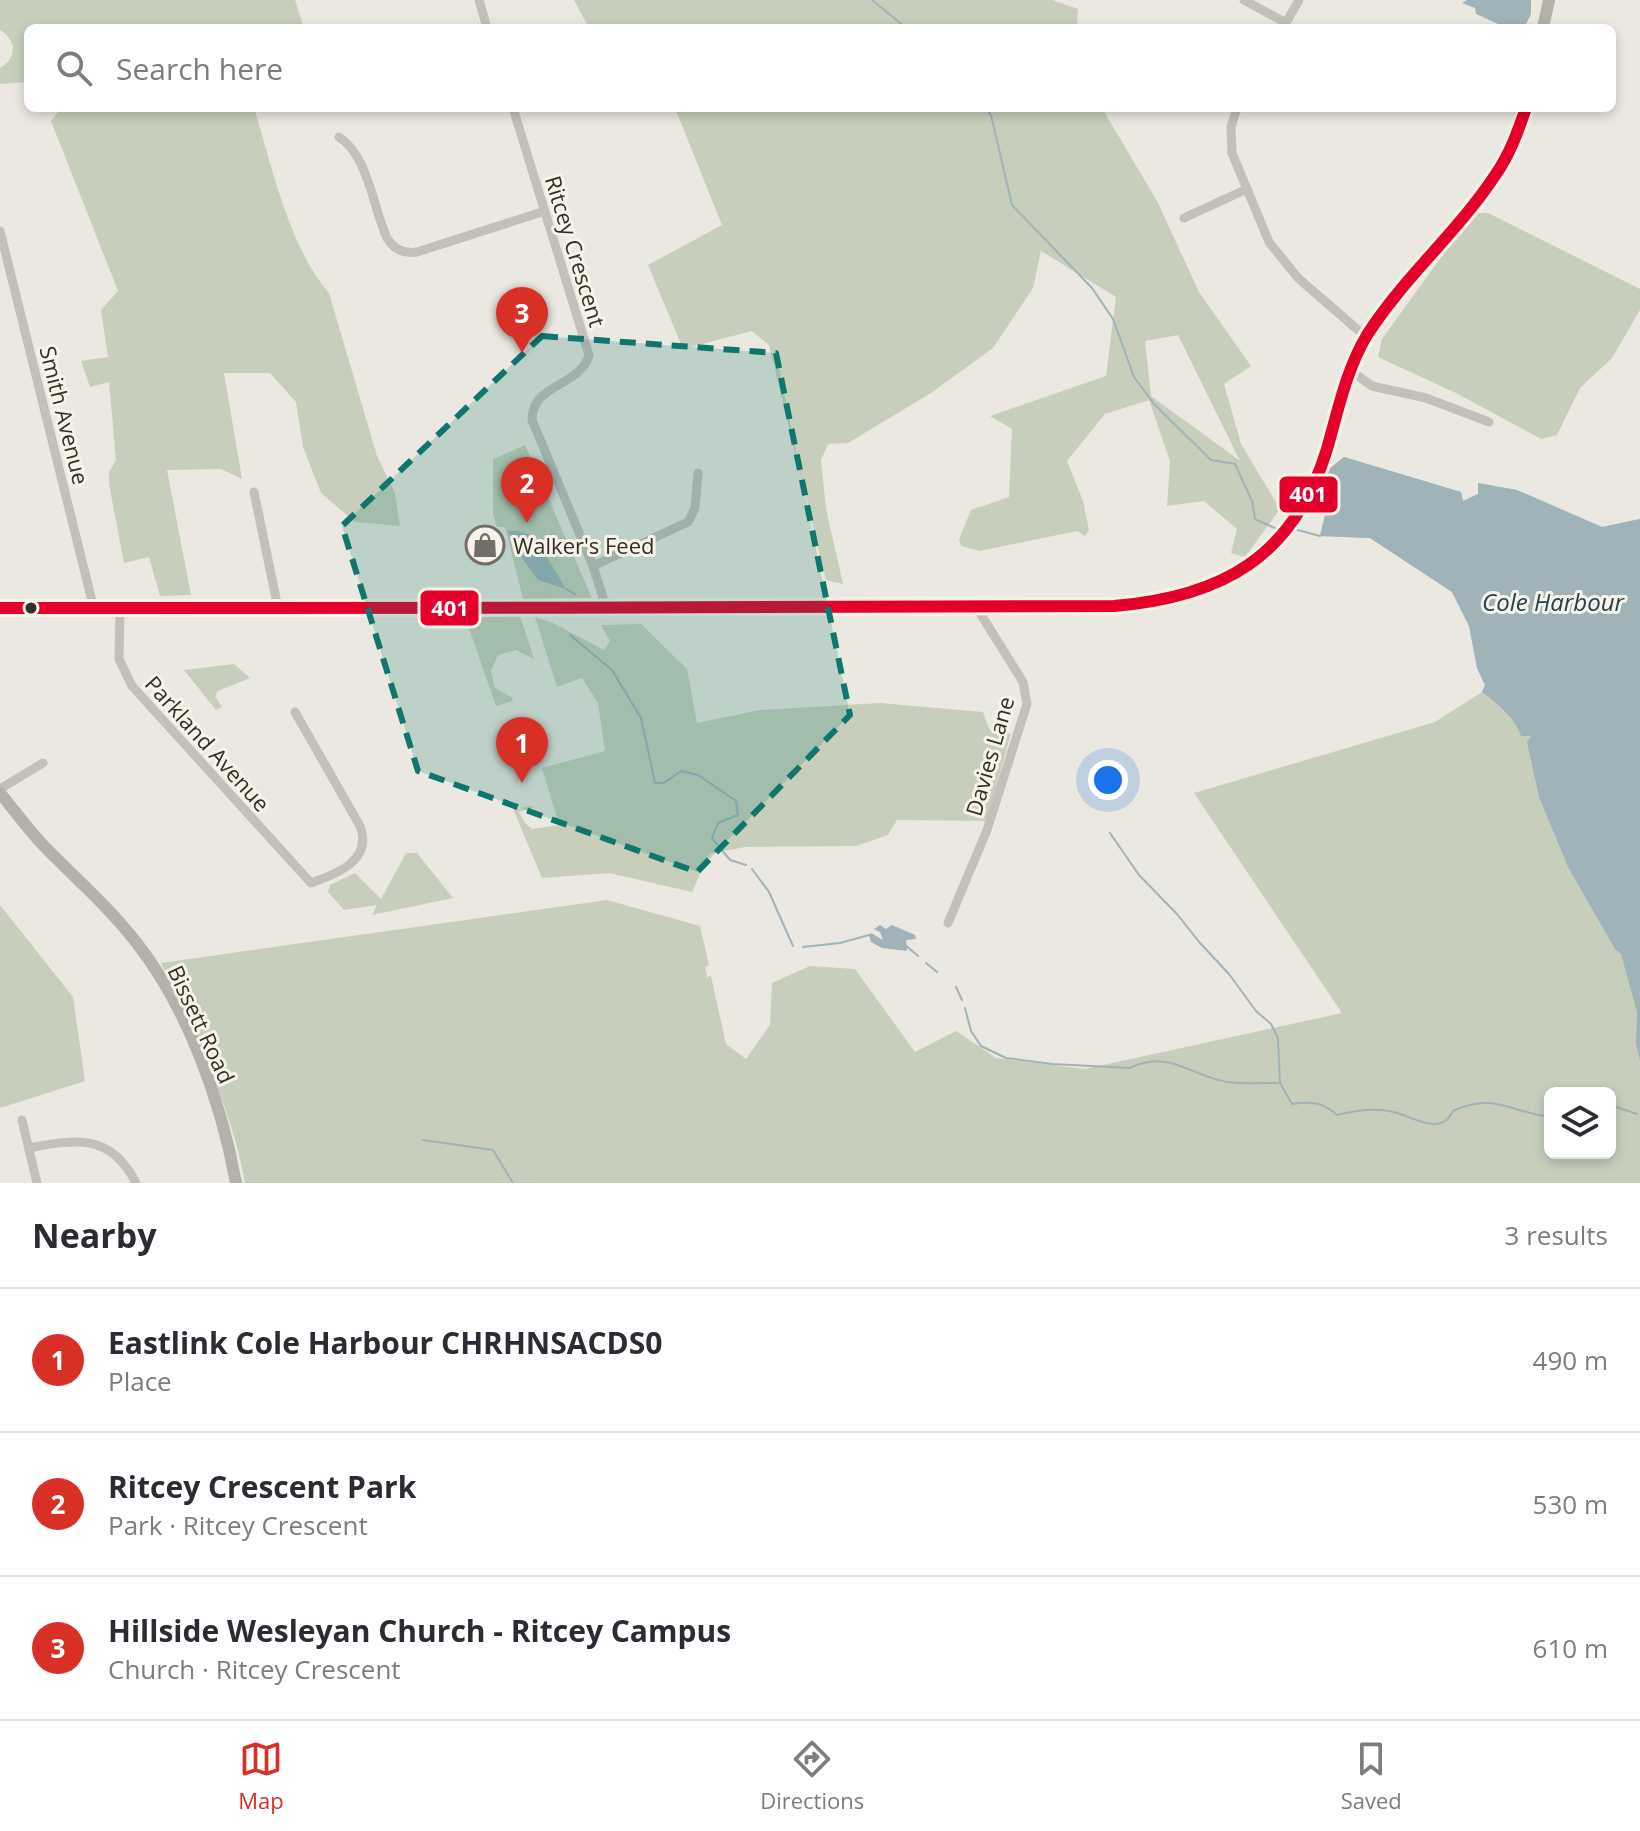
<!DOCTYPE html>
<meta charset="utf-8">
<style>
body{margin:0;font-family:"Open Sans",sans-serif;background:#f2f2f3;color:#2b2b33}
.controls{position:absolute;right:24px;bottom:24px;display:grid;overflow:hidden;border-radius:12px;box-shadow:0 4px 12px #0003}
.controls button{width:72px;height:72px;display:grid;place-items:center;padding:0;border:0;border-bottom:2px solid #e1e1e2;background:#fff;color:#2b2b33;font:40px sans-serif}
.you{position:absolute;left:1108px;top:780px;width:28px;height:28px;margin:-20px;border:6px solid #fff;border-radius:50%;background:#1a73e8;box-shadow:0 0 0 12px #1a73e833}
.badge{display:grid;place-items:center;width:52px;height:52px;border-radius:50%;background:#d93025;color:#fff;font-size:26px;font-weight:700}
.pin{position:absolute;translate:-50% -66px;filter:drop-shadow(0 2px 4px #0008)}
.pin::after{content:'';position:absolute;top:42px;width:28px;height:24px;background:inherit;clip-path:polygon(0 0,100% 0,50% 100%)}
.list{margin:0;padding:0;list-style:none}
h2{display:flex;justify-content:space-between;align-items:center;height:104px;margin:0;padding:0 32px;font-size:34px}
h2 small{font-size:26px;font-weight:400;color:#7c7c81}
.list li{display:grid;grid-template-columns:52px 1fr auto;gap:24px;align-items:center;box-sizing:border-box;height:144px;padding:0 32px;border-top:2px solid #e1e1e2}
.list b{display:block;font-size:30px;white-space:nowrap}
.list p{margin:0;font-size:26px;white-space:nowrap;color:#7c7c81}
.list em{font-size:26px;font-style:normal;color:#7c7c81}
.icon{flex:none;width:44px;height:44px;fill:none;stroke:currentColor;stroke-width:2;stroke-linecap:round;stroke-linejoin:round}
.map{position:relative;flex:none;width:1640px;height:1183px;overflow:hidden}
.search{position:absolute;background:#fff;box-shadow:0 4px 12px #0003;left:24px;right:24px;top:24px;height:88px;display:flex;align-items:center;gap:20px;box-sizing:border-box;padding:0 28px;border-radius:12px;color:#7c7c81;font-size:30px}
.sheet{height:536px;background:#fff}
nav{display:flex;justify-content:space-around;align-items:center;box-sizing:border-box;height:112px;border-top:2px solid #e1e1e2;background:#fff;font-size:22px;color:#7c7c81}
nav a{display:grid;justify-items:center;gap:4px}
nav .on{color:#d93025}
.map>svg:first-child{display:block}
.green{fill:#c7cfbc;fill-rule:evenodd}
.water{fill:#9fb3b9}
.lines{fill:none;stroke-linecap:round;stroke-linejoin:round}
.stream{stroke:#9fb3b9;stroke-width:2}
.minor{stroke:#c3c0b9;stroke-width:9}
.secondary{stroke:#b4b1aa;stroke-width:12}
.bus-1-casing{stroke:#f7f3e8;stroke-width:18}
.bus-1{stroke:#e4002b;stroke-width:12}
.marked{fill:#0f766e;fill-opacity:0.2;stroke:#0f766e;stroke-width:6;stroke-dasharray:16 10;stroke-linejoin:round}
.bus-dot{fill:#332e28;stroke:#f7f3e8;stroke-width:3}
.labels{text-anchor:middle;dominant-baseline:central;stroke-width:6;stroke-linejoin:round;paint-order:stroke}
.street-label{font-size:22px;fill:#332e28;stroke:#f7f3e8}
.poi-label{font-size:22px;fill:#332e28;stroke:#f7f3e8;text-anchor:start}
.water-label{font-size:24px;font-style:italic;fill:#23424f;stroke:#f7f3e8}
.line-badge{stroke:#f7f3e8;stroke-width:3}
.badge-label{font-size:22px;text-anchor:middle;font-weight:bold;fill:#fff}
</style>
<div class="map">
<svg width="1640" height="1183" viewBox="0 0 1640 1183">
<rect width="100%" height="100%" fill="#eae8e0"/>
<path class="green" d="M0,0H295L304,28H28V82L0,84V68C17,58 17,40 0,30Z
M574,0H1052L1078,9L1077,28H589Z
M61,108H254C272,166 289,247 329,293L377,456L395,493L400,526L355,522L321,493L303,447L296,402L270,373H224L242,479L221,469L167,470L191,595L160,596L149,557L124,563L109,484V472L116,460L109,382L90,387L81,361L108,357L101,310L118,291L51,121Z
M675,108H1102L1157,201L1199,292L1251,366L1224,384L1241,444L1280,509L1245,557L1231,553L1237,529L1204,501L1167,506L1170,461L1149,400L1105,414L1067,461L1083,501L1089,530L1085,536L1077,531L979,551L961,546L959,539L971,510L1009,497L1012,429L990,416L1106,376L1116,297L1041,251L1033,288L993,348L931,393L848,443L828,444L821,460L826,509L843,584L826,580L769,345L752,331L683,349L648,265L722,225ZM1178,335L1239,459V460L1151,396L1145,341Z
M1473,213H1488L1640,289V310L1612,358L1580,388L1557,435L1541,439L1458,394L1378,357L1382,339Z
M525,445L592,598L523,599L505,527H497L493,514V459Z
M1344,457L1461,492L1463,501L1478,494V483L1517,490L1602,527L1640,519V1183H245C231,1104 195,1035 161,963L607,900L700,926L709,965L705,967L707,977L711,976L726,1044L746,1059L770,1025L772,983L810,966L855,969L915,1052L956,1031L996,1058L1085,1069L1342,1013L1194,793L1435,722L1482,692L1485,686L1477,668L1469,626L1452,592L1370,538L1320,536L1326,511L1324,473ZM1550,1093H1610V1153H1550Z
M520,616L534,659L516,650L498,655L491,671L495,688L513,698L512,701L496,706L465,617Z
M535,617L553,623L604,650L610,641L601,625L641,624L687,669L697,723L760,710L880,703L983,712L989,729L1011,734L986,821L897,820L888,835L856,846L745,847L709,854L692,892L609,873L542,878L513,809L532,806L533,808L519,812L525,823L532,829L559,825L542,768L605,751L598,703L582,678L557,687Z
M234,664L250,678L218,691L215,696L222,707L216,710L184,670Z
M406,853H417L453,898L372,915L377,905L344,910L328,892L330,885L355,873L381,899Z
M0,905L73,997L85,1081L0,1108Z"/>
<path class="water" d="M1467,0H1531V14L1524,28H1507L1476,14L1475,8L1462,3Z
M1344,457L1461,492L1463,501L1478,494V483L1517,490L1602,527L1640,519V1060L1636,1044L1637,1012L1621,954L1615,949L1568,867L1539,797L1528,747L1527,742L1531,736H1521C1516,719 1496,702 1482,692L1485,685L1477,668L1469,626L1452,592L1370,538L1320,536L1326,511L1324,473Z
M508,531H517L534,536L566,589L538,580L514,547Z
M880,925L886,929L892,925L915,935L916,939L906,940L907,951L882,948L871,942L869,935L871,933L883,940L880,932L874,929Z"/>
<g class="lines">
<path class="stream" d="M872,0L906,28
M985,108L991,115L1012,205L1092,288L1113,319L1134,377L1154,404L1211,460L1235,464L1252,501L1255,519L1279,530
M1294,529L1320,536
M566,589L575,594
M570,635L612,670L641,718L655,783H664L681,771L698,775L736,801L738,815L718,823L712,838L730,860L746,865
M1110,833L1139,875L1177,914L1200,943L1229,974L1256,1011L1271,1024L1278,1038L1280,1083L1292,1104C1312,1101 1322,1102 1337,1115C1353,1111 1372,1108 1389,1111C1410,1114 1440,1139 1453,1111C1494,1092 1510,1112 1550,1117
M752,869L769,892L793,946
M905,945L918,956
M803,947L840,943L869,935
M926,963L937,972
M956,987L962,1000
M965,1008L971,1031L981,1046L1006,1058L1052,1064L1130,1068C1169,1049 1190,1076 1227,1082C1243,1084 1262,1083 1278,1083
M1610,1105L1637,1114
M423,1140L493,1150L513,1183"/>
<path class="minor" d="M479,0L487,28
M1244,0L1286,23
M1283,28L1299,0
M513,108L589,355C580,387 532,383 532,420L593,566L603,597L601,606
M1237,108L1231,127L1232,153L1269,242L1298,278L1366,337
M339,137C368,155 373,208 387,238C394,250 404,254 417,252L545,211
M1184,218L1247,189
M0,231L94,609
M1351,371L1372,386L1426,398L1489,422
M254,492L278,608
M593,566L688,522L695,508L698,473
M120,609L119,659L132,686L311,883C337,874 373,860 360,826L295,712
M0,789L43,763
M948,923L987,830L1027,704L1023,682L975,605
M22,1120L37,1183
M29,1148C76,1139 111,1133 136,1183"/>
<path class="secondary" d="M1543,28L1549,0
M0,608L404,610L601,606H1114C1208,604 1290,560 1321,467C1336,425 1343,375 1367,336C1415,258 1502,200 1526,108
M0,793C14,810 28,829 43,845C74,877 108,906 136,942C188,1008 221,1101 236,1183"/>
<defs>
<path id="bus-1" d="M0,608C371,610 743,606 1114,606C1222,597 1294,557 1327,449C1338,411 1346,370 1367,335C1404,277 1458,232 1496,174C1510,154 1518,131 1526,108"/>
</defs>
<use href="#bus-1" class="bus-1-casing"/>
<use href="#bus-1" class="bus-1"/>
</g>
<path class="marked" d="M542,336L776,353L850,715L697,872L418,771L342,526Z"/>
<defs>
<symbol id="shop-ring" viewBox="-11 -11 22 22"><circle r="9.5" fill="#f7f3e8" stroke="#736f68" stroke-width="1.5"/><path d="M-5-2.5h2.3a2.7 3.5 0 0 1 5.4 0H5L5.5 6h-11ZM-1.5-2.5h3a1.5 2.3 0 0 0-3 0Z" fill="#736f68"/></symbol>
</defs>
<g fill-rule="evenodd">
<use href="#shop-ring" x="463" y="523" width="44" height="44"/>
</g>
<circle class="bus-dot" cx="31" cy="608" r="7"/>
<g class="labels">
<g class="street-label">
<text transform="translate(576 251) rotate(73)">Ritcey Crescent</text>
<text transform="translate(65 415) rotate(76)">Smith Avenue</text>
<text transform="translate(208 743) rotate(48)">Parkland Avenue</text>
<text transform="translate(989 756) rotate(-74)">Davies Lane</text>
<text transform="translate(202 1024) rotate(65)">Bissett Road</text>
</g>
<g class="poi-label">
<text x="513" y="545">Walker's Feed</text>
</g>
<g class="water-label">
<text x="1553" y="601">Cole Harbour</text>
</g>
</g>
<g class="line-badge">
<rect x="1278" y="475" width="61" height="39" rx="8" fill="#e4002b"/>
<rect x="419" y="589" width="61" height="38" rx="8" fill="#e4002b"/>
</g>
<g class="badge-label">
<text x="1308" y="502">401</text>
<text x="450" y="616">401</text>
</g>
</svg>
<div class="controls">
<button><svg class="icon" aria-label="layers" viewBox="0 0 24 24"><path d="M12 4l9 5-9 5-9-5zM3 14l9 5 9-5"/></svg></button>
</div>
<div class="you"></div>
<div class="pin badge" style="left:522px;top:783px">1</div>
<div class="pin badge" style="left:527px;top:523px">2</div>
<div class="pin badge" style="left:522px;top:353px">3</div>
<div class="search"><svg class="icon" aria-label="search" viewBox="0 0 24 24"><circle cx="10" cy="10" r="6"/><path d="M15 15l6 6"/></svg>Search here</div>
</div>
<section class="sheet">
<h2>Nearby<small>3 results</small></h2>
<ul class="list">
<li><span class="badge">1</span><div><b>Eastlink Cole Harbour CHRHNSACDS0</b><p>Place</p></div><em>490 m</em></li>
<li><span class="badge">2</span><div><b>Ritcey Crescent Park</b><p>Park · Ritcey Crescent</p></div><em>530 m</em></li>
<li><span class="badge">3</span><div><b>Hillside Wesleyan Church - Ritcey Campus</b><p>Church · Ritcey Crescent</p></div><em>610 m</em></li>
</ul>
</section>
<nav>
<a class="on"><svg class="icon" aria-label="map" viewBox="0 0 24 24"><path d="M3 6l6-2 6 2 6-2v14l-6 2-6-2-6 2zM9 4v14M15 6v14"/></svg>Map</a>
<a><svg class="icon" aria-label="directions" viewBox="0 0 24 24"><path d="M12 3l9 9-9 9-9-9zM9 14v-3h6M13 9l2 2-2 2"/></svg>Directions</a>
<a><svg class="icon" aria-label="saved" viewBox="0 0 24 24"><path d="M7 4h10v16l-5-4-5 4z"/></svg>Saved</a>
</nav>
